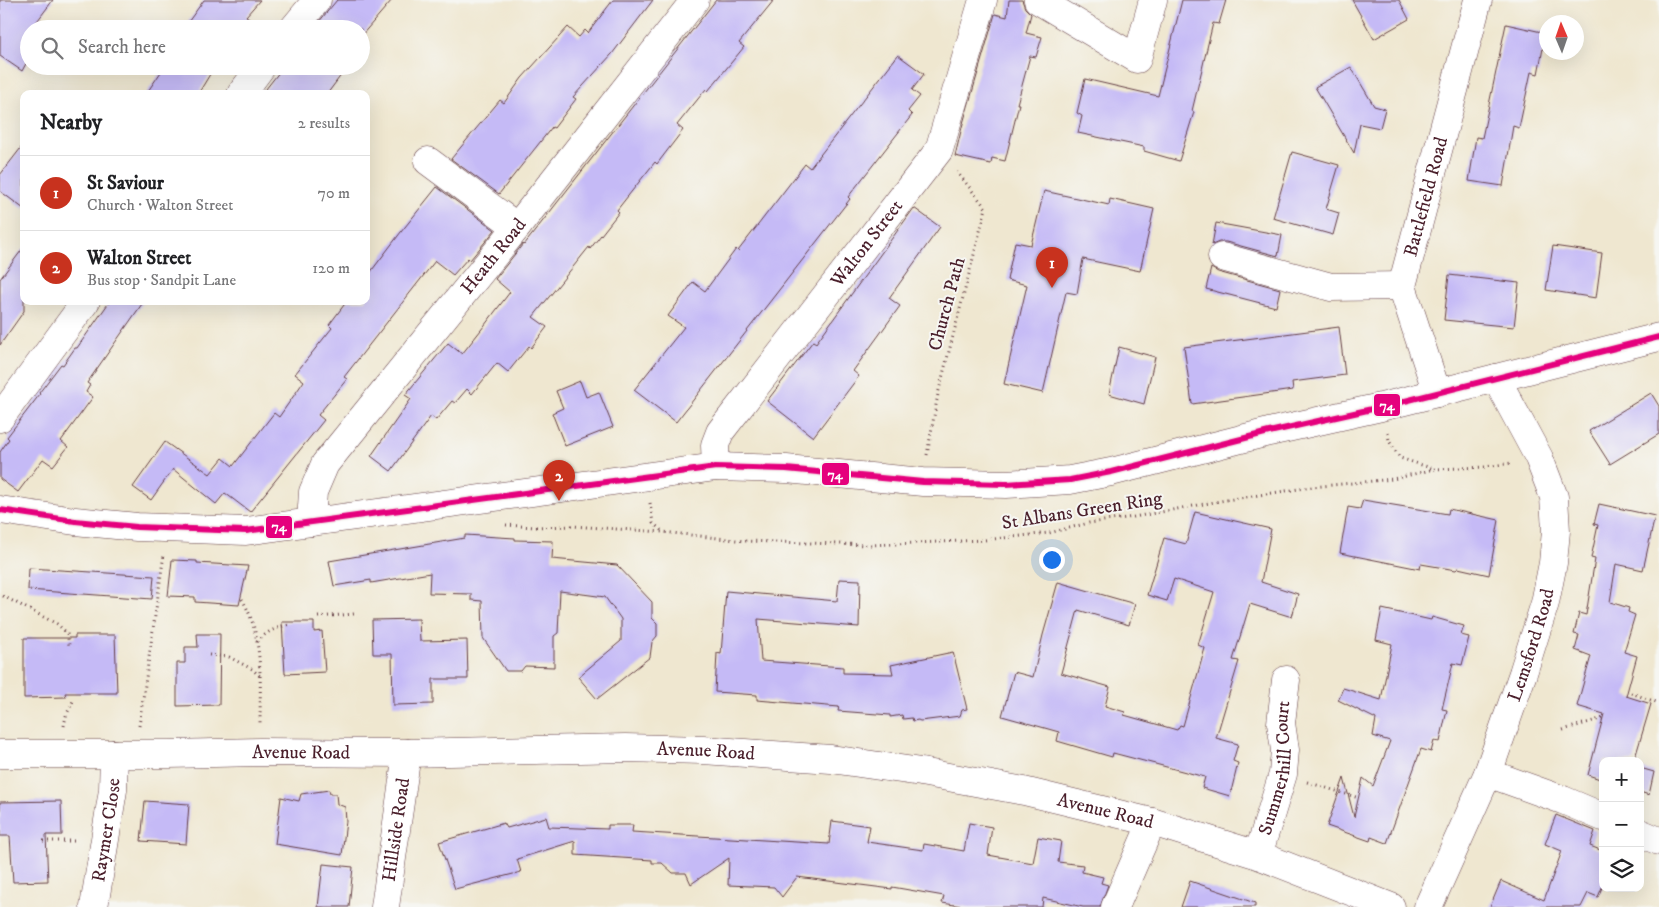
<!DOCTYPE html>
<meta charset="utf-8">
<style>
body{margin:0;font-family:"IM FELL DW Pica",serif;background:#f6f6f6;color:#202124}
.controls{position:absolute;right:15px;bottom:15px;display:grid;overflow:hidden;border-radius:10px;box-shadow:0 5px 20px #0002}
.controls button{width:45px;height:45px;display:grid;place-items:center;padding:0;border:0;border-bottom:1px solid #e0e0e0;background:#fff;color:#202124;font:25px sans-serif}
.compass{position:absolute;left:1539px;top:15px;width:45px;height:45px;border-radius:50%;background:#fff;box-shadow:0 5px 20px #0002;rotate:358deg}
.you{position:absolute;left:1051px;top:559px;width:18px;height:18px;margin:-12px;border:4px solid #fff;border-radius:50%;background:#1a73e8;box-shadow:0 0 0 8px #1a73e833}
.badge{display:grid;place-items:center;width:32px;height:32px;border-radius:50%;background:#c8321e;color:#fff;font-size:16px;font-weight:700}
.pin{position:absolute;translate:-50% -41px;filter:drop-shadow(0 1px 2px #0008)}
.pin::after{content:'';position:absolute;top:26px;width:18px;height:15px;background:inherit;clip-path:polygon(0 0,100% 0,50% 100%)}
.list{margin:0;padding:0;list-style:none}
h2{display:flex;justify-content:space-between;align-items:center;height:65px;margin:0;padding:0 20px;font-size:21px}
h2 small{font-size:16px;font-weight:400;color:#757577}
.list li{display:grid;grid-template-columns:32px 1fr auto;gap:15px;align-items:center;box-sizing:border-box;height:75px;padding:0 20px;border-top:1px solid #e0e0e0}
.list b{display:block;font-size:19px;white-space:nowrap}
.list p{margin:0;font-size:16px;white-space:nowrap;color:#757577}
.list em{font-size:16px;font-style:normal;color:#757577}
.icon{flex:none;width:28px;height:28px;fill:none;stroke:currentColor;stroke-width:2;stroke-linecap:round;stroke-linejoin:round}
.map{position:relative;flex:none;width:1659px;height:907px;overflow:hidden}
.search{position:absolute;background:#fff;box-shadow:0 5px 20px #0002;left:20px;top:20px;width:350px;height:55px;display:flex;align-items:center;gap:12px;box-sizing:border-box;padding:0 18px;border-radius:28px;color:#757577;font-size:19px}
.panel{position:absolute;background:#fff;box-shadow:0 5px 20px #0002;left:20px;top:90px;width:350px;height:215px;border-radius:10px}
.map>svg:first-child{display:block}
.building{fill:#c5baf6}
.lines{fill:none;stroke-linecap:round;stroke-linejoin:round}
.minor-casing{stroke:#633d44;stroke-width:29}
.path{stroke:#633d44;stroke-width:3;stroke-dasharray:1 4;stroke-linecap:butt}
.minor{stroke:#fff;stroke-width:28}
.bus-1-casing{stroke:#f6f6f2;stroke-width:10}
.bus-1{stroke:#e5007d;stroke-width:6}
.labels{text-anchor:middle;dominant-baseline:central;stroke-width:4;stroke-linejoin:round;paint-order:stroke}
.street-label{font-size:19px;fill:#4a1f2b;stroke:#f6f6f2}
.line-badge{stroke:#f6f6f2;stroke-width:2}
.badge-label{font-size:14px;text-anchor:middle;font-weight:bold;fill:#fff}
</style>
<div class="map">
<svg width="1659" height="907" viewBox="0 0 1659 907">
<rect width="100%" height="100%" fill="#f6f6f2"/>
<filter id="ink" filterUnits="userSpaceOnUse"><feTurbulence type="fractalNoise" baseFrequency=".02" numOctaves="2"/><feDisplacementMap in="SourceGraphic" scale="10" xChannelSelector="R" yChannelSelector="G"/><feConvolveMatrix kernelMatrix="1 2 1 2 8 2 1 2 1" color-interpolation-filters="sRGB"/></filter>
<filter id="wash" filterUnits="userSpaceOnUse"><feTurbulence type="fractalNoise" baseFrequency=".0096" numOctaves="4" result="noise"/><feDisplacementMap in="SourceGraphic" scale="20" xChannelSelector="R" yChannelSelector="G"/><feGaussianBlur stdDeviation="1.12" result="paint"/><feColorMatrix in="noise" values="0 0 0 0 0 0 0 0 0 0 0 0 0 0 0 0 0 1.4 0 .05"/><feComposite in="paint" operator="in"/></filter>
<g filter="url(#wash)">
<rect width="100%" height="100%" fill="#efe7d0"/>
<g id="blocks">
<path class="building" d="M0,0H53L35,24L39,26L37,29H29V58L22,71L0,56Z
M204,0H260L246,16L249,18L247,21L248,22L243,29H183Z
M337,0H392L361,36V29H313Z
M613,0H653L612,54L573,97L576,99L554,128L552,127L499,194L451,159L500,100L504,103L522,78L568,27L579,37L585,30L588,33Z
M716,0H774L739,43L744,47L708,91L706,89L677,125L683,130L657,164L655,162L643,177L617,210L619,212L590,249L589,247L533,317L547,327L531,348L529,346L508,372L497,363L472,394L467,389L455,403L452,401L436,420L431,416L391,471L371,456L411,399L405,395L448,343L462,354L481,330L510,292L495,279L523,244L524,245Z
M1009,0H1022L1025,8L1031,14L1026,33L1042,37L1036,57L1030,56L1017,104H1019L1005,161L992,158L991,164L955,156L962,127L995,14L1007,17Z
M1182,0H1226L1219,24L1213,23L1192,111L1194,112L1179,161L1144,151V147L1078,133L1082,116L1077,113L1085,79L1158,96Z
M1352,0H1399L1409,19L1374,39Z
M1506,24L1546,33L1538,74L1531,72L1519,128L1513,126L1503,186L1469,181L1476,137L1482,138Z
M898,55L924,74L912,90L920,96L908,111L912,115L848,197L850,199L676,422L634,390L684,327L668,316L693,282L705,291L736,249L738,251L805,164L810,168Z
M165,66H215L198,94H146Z
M284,66H348L327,94H262Z
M1351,67L1374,106L1385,109L1380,128L1360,124L1354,153L1315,87Z
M24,144V209L0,191V175Z
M1292,152L1339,165L1326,209L1339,213L1333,235L1273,218Z
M437,187L495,230L470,260L468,258L453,275L435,261L344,377L347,379L318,415L324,420L250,512L225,493L216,504L173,469L151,500L133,487L165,442L210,474L223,458L233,466L274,413L279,417L304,381L295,374L332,328L329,325L347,301H366V278L401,232Z
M1044,191L1109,205L1110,199L1154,209L1140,271L1083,259L1077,294L1066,292L1043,393L1004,384L1027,285L1007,280L1015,242L1031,245Z
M914,208L940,227L889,298L900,306L853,371L859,376L813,437L767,401L813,341L816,343Z
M1216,223L1282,235L1278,256L1226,242H1219L1212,245Z
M1553,246L1602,253L1596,298L1546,290Z
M24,247V311L0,345V279Z
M1211,268L1218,272L1280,289L1276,307L1206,289Z
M1449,275L1519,283L1514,327L1444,320Z
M110,301H144L87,383L90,385L86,392L93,397L61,441L68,447L53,466L43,459L18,492L0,479V452L9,439L7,437L40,394L39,393L61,364L63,365L75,348H77Z
M1339,327L1345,375L1292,382L1293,390L1192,404L1184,347Z
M1119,347L1155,357L1144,404L1109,394Z
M580,381L586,397L599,392L613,427L565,446L552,413L563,408L556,391Z
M1651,393L1659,406V434L1610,464L1589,431Z
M1363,500L1448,514L1449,509L1499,520L1489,575L1458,568L1456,570L1421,564L1420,569L1340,553L1348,507L1360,509Z
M1599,504L1655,516L1643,570L1616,564L1610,602L1629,608L1628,612L1635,615L1624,652L1637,656L1626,696L1651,704L1634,761H1603V780L1588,775L1604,714L1577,706L1591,656L1575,650L1579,635L1574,634L1579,613L1586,615L1595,559L1591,558L1598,525L1594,524Z
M1195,512L1271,529L1261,582L1298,594L1292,617L1250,604L1233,660L1239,661L1216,738L1238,744L1233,761L1238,763L1230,796L1202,788L1205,777L1113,753L1112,757L1057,741L1059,732L1002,716L1014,672L1033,677L1043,635L1058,582L1135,604L1129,625L1078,610L1061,673L1110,687L1105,706L1125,712L1124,715L1177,730L1180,725L1183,726L1205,648L1198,645L1214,592L1174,579L1167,601L1147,595L1164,538L1186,544Z
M465,535L515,538V540L553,541L552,559L617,565L652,602V618L657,623V636L652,642L650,657L597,699L578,677L621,641V619L605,597L560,591L558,633L554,636V667L525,666L521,671H506L483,638L482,601L471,600V594L429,593L430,573L371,583V580L334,586L329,561L465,538Z
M172,560L197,561V563L248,566L239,605L195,602V597L168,596Z
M29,568L154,576L152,599L28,590Z
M839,579L860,580L859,627L758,619L761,661L843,667V673L893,674L891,665L953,652L967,709L962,710L960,716L920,721L918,720L913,721L912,718L903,719L902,715L890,717V715L838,711L839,707L757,700V695L715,692L717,653L721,654L726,591L837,601Z
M1382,609L1431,620L1432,617L1464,626L1461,635L1469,637L1462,665L1453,663L1442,709L1447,710L1440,742L1434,741L1431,752L1421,749L1387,843L1371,837L1370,841L1327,826L1344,778L1354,817L1363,778L1373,786L1390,741L1373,736L1376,719L1338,700L1343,688L1381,700L1392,644L1376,640Z
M419,619L420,641L467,640L468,679H433V704L393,705L392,654H373L372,620Z
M282,622H314V632L322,631L325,672L285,674Z
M197,634H220L219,705L177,706V663H185V647H198Z
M75,635H115L117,693H65L66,697L24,698V638H75Z
M1640,768L1654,772L1649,795L1640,792Z
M329,790L330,794H336L337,804L345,807L346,821L342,855L275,844L281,797L299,801L301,794Z
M61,801L62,835H46L48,881L13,882L10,836H0V802Z
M145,801L189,804L186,844L141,841Z
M1556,815L1595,831L1590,846L1603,851V885L1598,897L1588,893L1581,907H1490L1501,881L1544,900L1562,851L1545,844Z
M546,817L549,827L608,829V825H633L632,832L829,844L832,821L870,826L867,842L923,850L924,844L964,851L969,823L992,827L988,855L1033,863L1038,837L1061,841L1058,862L1083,865L1082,872L1103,877L1101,883L1108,885L1100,907H1083L1043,898L1042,907H968L942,903L944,896L892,887V889L797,877L782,897L774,887L728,885L729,858L691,884L686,873H673L662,863H652V860L575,855V841L517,859L521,872L455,889L439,842L504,823L507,828Z
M323,864L353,867L349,907H318Z
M1190,881L1255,903V907H1181Z"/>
</g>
</g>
<g filter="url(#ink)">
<use href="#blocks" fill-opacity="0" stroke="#633d44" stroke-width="1"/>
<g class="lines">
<defs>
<g id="minor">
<path d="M1038,0L1137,59L1153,0"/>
<path d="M293,29L317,0"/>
<path d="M241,94L262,66"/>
<path d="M428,161L517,227"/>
<path d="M1222,257L1331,287L1402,286"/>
<path id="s1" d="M1437,393L1402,286L1478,0"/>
<path d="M0,418L86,301"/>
<path id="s2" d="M716,467L715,445L720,432L939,150L983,0"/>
<path d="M0,510L75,521L137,527L246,531L716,467L786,469L923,482L1006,484L1070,480L1111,472L1269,432L1381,407L1659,337"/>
<path id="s3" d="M311,522L313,492L325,464L517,227L695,0"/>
<path id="s4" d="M0,754H169L260,752L407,753L625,748L703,750L831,759L921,772L1024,791L1152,822L1258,855L1391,907"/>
<path d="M1488,773L1563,800L1603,817"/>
<path d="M1640,833L1659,841"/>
<path id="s5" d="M1258,855L1283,774L1285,750L1281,723L1286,680"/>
<path id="s6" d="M94,907L113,790L114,754"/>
<path id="s7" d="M385,907L407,753"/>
<path d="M1115,907L1152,822"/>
<path id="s8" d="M1428,907L1488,773L1523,673L1545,603L1553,563L1556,531L1554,497L1539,458L1496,378"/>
</g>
</defs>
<use href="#minor" class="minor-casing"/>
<path class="path" d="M1388,433L1389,441L1400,458L1434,469
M927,455L938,394L986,208L957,172
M650,503L653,523L663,532
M506,525L534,527L572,526L663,532L745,541L871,545L984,540L1049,533L1089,523L1134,517L1220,501L1312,487L1393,479L1435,469L1485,467L1512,463
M3,596L57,624L67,633L69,645
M242,599C264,636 260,684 260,725
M318,617L354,614
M257,642C267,631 275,628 289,625
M209,655L229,657L252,669L260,676
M1631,693L1659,703
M64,726L66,716L74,699
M139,726L164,554
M1563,730L1603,718
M1307,782L1359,798
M43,841H77"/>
<use href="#minor" class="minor"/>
<defs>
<path id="bus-1" d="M0,510L75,521L137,527L246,531L716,467L786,469L923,482L1006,484L1070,480L1111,472L1269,432L1381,407L1659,337"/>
</defs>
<use href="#bus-1" class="bus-1-casing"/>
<use href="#bus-1" class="bus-1"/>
</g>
</g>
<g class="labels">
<g class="street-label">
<text stroke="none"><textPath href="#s1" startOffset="205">Battlefield Road</textPath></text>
<text stroke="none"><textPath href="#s2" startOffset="275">Walton Street</textPath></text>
<text stroke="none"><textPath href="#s3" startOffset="328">Heath Road</textPath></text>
<text transform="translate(947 304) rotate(-75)">Church Path</text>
<text transform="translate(1082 511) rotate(-9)">St Albans Green Ring</text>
<text stroke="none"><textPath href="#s8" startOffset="282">Lemsford Road</textPath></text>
<text stroke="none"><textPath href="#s4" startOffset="706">Avenue Road</textPath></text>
<text stroke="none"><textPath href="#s4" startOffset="301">Avenue Road</textPath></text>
<text stroke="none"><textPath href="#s5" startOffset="90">Summerhill Court</textPath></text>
<text stroke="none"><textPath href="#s4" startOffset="1111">Avenue Road</textPath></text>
<text stroke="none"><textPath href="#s7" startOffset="78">Hillside Road</textPath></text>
<text stroke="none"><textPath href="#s6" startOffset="78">Raymer Close</textPath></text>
</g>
</g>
<g class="line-badge">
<rect x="1373" y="393" width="28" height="24" rx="5" fill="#e5007d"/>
<rect x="821" y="462" width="29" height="24" rx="5" fill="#e5007d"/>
<rect x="265" y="515" width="28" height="24" rx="5" fill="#e5007d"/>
</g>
<g class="badge-label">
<text x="1387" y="410">74</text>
<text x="835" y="479">74</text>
<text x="279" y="531">74</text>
</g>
</svg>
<div class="controls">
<button>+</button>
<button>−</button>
<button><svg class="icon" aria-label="layers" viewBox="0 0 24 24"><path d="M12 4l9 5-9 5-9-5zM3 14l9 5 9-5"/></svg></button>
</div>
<svg class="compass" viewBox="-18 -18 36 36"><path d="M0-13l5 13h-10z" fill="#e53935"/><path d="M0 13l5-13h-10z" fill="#757577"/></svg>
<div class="you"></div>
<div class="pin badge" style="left:1052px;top:288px">1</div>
<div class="pin badge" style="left:559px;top:501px">2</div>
<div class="search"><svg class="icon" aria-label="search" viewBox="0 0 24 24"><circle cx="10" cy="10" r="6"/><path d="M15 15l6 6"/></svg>Search here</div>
<section class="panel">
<h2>Nearby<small>2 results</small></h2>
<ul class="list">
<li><span class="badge">1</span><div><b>St Saviour</b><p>Church · Walton Street</p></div><em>70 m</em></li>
<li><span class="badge">2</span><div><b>Walton Street</b><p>Bus stop · Sandpit Lane</p></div><em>120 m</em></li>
</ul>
</section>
</div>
